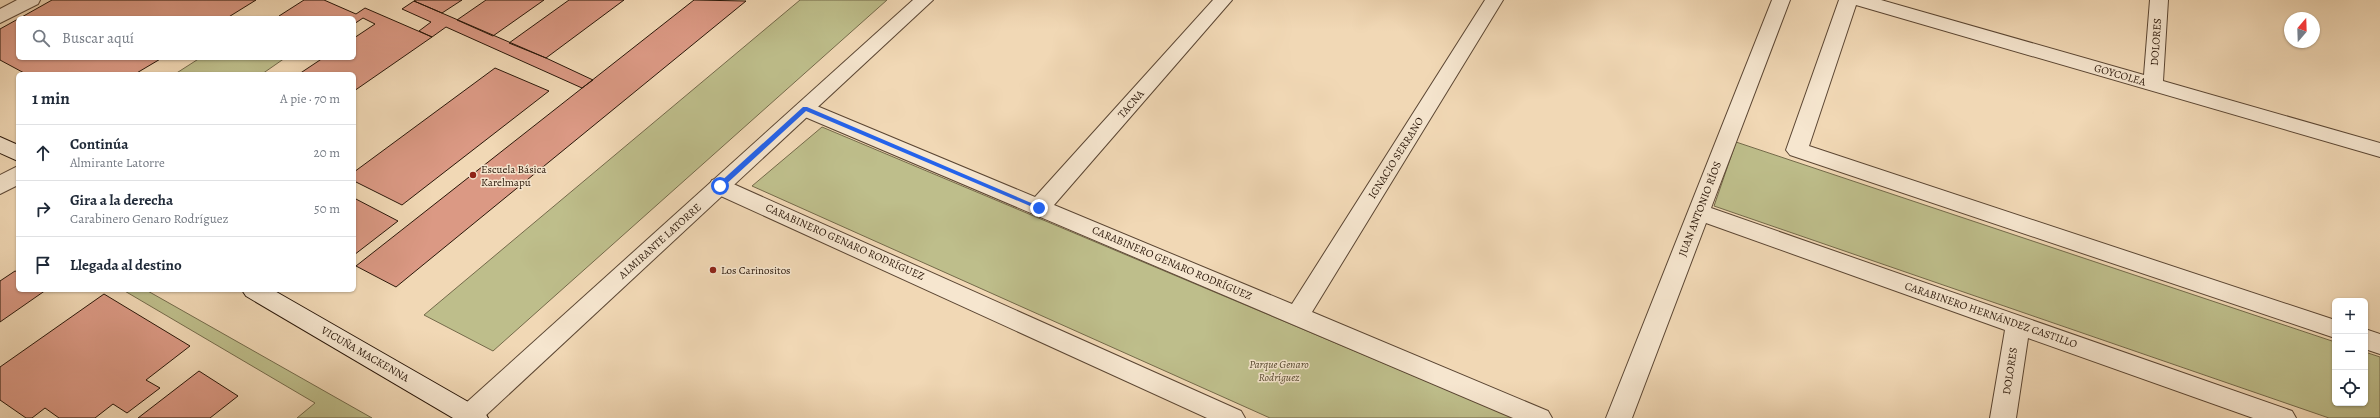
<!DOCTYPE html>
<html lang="es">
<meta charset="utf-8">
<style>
body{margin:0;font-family:Alegreya,serif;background:#f2f2f3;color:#1f2937}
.controls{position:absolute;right:12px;bottom:12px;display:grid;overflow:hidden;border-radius:6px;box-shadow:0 1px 3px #0004}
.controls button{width:36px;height:36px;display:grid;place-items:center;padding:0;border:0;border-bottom:1px solid #e0e1e3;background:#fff;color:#1f2937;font:20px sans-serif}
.compass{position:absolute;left:2284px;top:12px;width:36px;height:36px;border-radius:50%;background:#fff;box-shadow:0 1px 3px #0004;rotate:19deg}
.stop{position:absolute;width:12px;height:12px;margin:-9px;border:3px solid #2563eb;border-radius:50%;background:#fff}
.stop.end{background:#2563eb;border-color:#fff;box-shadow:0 1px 4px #0008}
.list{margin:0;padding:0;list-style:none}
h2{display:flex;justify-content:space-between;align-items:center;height:52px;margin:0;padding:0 16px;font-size:17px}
h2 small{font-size:13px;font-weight:400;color:#747a83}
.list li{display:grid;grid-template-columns:26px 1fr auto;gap:12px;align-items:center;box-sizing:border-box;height:56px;padding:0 16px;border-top:1px solid #e0e1e3}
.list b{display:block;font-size:15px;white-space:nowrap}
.list p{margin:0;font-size:13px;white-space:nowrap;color:#747a83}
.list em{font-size:13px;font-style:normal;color:#747a83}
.icon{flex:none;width:22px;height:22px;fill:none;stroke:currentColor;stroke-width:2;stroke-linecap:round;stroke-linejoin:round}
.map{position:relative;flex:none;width:2380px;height:418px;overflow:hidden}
.search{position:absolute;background:#fff;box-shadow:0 1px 3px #0004;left:16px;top:16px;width:340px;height:44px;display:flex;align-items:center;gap:10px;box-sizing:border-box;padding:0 14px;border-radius:6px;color:#747a83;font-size:15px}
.panel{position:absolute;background:#fff;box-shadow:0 1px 3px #0004;left:16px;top:72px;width:340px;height:220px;border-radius:6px}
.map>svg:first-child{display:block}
.green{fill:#bebe8b;stroke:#746a4a}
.building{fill:#db9984;stroke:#291608}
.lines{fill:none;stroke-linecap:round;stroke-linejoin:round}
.service-casing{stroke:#5b4633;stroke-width:2}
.minor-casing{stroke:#5b4633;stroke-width:2}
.tertiary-casing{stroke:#5b4633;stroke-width:2}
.secondary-casing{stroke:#291608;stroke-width:2}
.service{fill:#f6e6cf;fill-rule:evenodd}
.minor{fill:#f6e6cf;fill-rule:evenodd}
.tertiary{fill:#f6e6cf;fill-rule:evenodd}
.secondary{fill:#f6e6cf;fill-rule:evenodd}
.route{fill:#2563eb}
.poi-dot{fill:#8f2418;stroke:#f6e6cf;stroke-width:1.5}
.labels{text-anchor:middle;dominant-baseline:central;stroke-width:3;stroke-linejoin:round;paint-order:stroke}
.street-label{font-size:11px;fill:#291608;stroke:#f6e6cf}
.poi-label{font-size:11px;fill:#291608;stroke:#f6e6cf;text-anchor:start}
.park-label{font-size:11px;font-style:italic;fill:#56482f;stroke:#f6e6cf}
</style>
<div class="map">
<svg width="2380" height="418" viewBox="0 0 2380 418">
<rect width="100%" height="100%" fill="#f1d8b5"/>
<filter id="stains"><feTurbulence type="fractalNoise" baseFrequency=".005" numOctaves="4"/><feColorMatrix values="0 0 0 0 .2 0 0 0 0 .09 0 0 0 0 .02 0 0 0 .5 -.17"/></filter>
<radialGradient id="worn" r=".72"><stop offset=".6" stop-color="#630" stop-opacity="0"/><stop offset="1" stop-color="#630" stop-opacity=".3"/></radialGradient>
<path class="green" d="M800,0H887L493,351L424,315Z
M200,58H285L262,74H175Z
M822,127L1514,418H1270L752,186Z
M1736,142L2335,342V403H2365V352L2380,357V418H2329L1714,206Z
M123,290H146L372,418H297L315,403Z"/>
<path class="building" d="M52,0H256L227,18H20Z
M304,0H324L356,14L365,8L432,37L354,91V74H299L323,58H354V38L375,24L363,18L354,24V18H283L279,16Z
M462,0L442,13L414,1L416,0Z
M486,0H544L493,36L457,20Z
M569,0H624L546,58L509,43Z
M694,0L746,1L396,287L356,266Z
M414,1L546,58L593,80L582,88L446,27L432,37L419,31L431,22L402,9Z
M18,19V58H162L135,74H26L0,60V29Z
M495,68L549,91L402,205L354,181V172Z
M354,198L398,221L354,255Z
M15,271L18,272V290H46L0,322V281Z
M104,294L190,346L146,380L160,388L127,413L113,404L95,418H59L45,408L32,418H26L0,400V367Z
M199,371L238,396L210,418H138Z"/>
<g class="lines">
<defs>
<path id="service" d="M17,0H40L38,4L0,23V9Z
M18,166V185L0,194V175Z"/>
<path id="minor" d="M1213,0H1232L1054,205L1292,304L1485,0H1503L1312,312L1548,411L1552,418H1513L798,114L795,109L798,104L805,102L812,104L1035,197Z
M1772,0H1790L1711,208L2292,411L2296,418H2253L2028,338L2016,418H1990L2005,330L1706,223L1632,418H1606Z
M1839,0H1881L2144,75L2150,0H2168L2163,81L2380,143V157L1856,5L1809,146L2335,320V338L1790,155L1786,150Z
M720,178L1241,411L1245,418H1207L712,192L709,186L712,180Z
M2365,329L2380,334V354L2365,349Z"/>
<path id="tertiary" d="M913,0H933L483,418H453L457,411Z"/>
<path id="secondary" d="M0,137L18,145V161L0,153Z
M242,290H273L484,411L488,418H453L246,296Z"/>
</defs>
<use href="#service" class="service-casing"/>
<use href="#minor" class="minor-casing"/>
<use href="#tertiary" class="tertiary-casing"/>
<use href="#secondary" class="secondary-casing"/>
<use href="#service" class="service"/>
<use href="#minor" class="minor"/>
<use href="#tertiary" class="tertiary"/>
<use href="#secondary" class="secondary"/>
</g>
<path class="route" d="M803,107H807L1043,208L1037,209L806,111L723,187H718V184Z"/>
<g class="poi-dot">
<circle cx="473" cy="175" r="4"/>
<circle cx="713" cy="270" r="4"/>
</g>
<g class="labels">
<g class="street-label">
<text transform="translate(2156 42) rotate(-86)">DOLORES</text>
<text transform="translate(2120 75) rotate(16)">GOYCOLEA</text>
<text transform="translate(1131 104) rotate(-49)">TACNA</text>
<text transform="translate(1396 158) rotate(-58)">IGNACIO SERRANO</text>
<text transform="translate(1700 209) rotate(-69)">JUAN ANTONIO RÍOS</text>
<text transform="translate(660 241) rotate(-42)">ALMIRANTE LATORRE</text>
<text transform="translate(845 242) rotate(24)">CARABINERO GENARO RODRÍGUEZ</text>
<text transform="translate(1172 263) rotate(23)">CARABINERO GENARO RODRÍGUEZ</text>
<text transform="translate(1991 315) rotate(19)">CARABINERO HERNÁNDEZ CASTILLO</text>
<text transform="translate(365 354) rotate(30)">VICUÑA MACKENNA</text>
<text transform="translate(2010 371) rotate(-81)">DOLORES</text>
</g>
<g class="poi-label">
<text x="481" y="169">Escuela Básica<tspan x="481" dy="13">Karelmapu</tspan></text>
<text x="721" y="270">Los Carinositos</text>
</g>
<g class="park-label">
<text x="1279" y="364">Parque Genaro<tspan x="1279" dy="13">Rodríguez</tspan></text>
</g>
</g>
<rect width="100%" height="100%" filter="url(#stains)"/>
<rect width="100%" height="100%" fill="url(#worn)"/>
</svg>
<div class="controls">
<button>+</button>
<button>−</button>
<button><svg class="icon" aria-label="locate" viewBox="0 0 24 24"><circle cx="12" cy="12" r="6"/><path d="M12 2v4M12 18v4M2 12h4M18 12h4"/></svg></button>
</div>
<svg class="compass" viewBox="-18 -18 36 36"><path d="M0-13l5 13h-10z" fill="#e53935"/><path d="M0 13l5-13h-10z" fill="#747a83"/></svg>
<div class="stop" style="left:720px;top:186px"></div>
<div class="stop end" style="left:1039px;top:208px"></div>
<div class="search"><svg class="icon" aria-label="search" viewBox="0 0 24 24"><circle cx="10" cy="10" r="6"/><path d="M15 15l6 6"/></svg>Buscar aquí</div>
<section class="panel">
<h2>1 min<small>A pie · 70 m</small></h2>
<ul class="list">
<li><svg class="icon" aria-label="ahead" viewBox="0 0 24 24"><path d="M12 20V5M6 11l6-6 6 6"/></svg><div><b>Continúa</b><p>Almirante Latorre</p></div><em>20 m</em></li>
<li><svg class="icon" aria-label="right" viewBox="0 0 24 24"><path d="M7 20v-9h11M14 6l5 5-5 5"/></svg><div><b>Gira a la derecha</b><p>Carabinero Genaro Rodríguez</p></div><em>50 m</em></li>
<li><svg class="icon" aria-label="arrive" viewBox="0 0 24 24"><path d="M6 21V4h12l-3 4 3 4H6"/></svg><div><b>Llegada al destino</b></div></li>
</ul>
</section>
</div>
